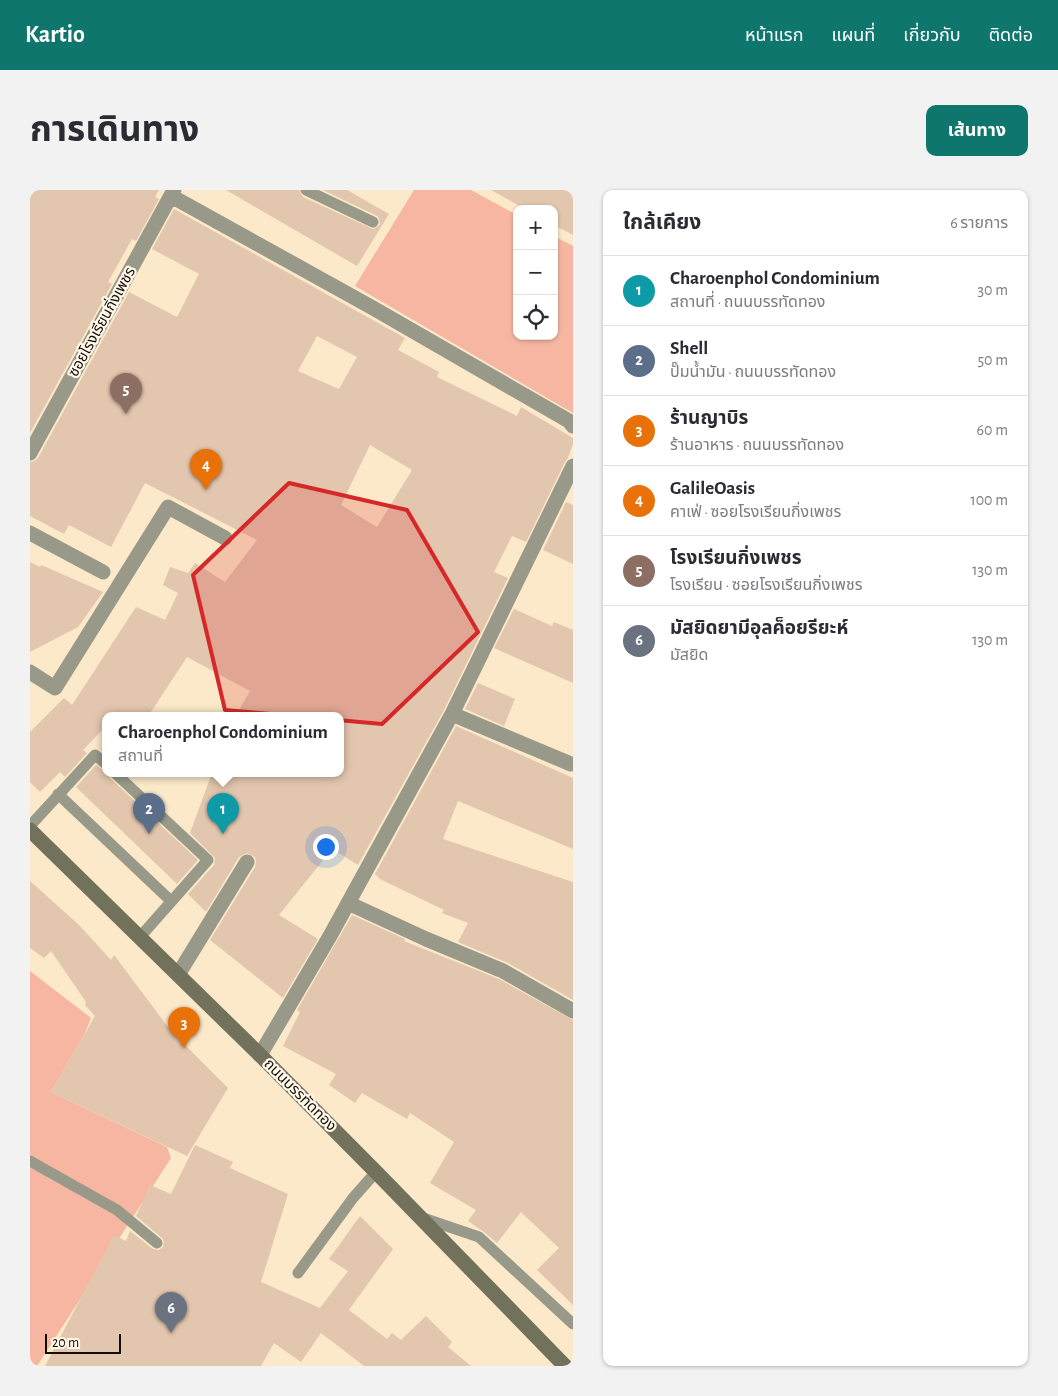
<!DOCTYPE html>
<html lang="th">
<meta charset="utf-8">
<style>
body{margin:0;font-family:"Alegreya Sans","Noto Sans Thai",sans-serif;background:#f2f2f3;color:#2b2b33}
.controls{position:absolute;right:15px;top:15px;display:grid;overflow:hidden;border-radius:10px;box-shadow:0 1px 4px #0004}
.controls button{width:45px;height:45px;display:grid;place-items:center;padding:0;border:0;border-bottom:1px solid #e1e1e2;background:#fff;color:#2b2b33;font:25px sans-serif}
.scale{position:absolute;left:15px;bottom:12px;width:76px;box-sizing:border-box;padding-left:5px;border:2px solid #130d04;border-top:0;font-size:14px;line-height:18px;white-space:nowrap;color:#130d04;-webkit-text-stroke:4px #fff8eb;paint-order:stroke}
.you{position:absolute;left:295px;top:656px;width:18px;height:18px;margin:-12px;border:4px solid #fff;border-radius:50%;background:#1a73e8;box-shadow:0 0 0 8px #1a73e833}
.badge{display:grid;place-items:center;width:32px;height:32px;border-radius:50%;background:#0f766e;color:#fff;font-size:16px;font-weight:700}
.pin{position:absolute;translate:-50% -41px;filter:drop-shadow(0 1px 2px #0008)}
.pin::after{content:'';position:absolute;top:26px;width:18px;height:15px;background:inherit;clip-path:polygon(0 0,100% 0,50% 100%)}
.popup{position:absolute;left:72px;top:522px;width:242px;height:65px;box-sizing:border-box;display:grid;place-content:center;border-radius:10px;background:#fff;filter:drop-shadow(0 1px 4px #0005);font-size:16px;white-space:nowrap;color:#7c7c81}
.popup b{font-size:19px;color:#2b2b33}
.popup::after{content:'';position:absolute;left:50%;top:100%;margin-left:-10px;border:10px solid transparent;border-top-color:#fff}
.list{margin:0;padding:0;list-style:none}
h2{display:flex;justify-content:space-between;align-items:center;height:65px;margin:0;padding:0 20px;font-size:21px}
h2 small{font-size:16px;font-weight:400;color:#7c7c81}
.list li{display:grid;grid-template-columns:32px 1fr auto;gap:15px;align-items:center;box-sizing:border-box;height:70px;padding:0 20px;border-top:1px solid #e1e1e2}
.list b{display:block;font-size:19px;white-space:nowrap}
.list p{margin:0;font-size:16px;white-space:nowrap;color:#7c7c81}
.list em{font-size:16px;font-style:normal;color:#7c7c81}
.icon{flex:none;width:28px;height:28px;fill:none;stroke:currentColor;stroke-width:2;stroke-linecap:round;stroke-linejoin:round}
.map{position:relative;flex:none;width:543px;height:1176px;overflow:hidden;border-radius:10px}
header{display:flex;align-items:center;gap:30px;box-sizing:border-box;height:70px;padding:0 25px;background:#0f766e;color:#fff}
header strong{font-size:24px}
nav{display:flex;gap:28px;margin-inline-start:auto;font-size:18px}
.intro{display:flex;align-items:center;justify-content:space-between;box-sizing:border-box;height:120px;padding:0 30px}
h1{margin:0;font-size:35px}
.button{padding:12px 22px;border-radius:10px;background:#0f766e;color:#fff;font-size:18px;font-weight:700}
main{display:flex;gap:30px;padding:0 30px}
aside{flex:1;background:#fff;border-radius:10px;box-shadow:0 1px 4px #0004}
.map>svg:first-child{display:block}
.green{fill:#f6b6a2}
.building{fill:#e3c6ae;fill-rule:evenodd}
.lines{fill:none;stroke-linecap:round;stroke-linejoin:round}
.lane{stroke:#99998a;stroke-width:11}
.street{stroke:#99998a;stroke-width:15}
.secondary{stroke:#72715c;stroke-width:15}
.marked{fill:#d62828;fill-opacity:0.2;stroke:#d62828;stroke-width:4;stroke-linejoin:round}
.labels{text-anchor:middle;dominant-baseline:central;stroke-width:4.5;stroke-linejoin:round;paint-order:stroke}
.street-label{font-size:15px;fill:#130d04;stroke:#fff8eb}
</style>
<header>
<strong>Kartio</strong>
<nav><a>หน้าแรก</a><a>แผนที่</a><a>เกี่ยวกับ</a><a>ติดต่อ</a></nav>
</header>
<div class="intro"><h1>การเดินทาง</h1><a class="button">เส้นทาง</a></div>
<main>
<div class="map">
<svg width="543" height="1176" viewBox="0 0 543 1176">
<rect width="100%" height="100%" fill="#fbe9c9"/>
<path class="green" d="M384,0H441L487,25V146H524V46L543,56V223L325,96Z
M0,781L61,828L54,845L21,902L137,957L141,968L7,1176H0Z"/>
<path class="building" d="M0,0H129L125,7L129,9L106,51L102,49L78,92L82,94L0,243Z
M196,0H269L273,7L343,39L350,35L349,28L347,26L293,0H317L359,24L327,76Z
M461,0H543V45L524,35V19H495Z
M144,19L375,148L368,160L409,182L407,187L487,226L491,217L543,248V254L538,268L535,272L496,352L482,346L464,382L478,388L414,520L328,675L302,659L249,725L288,749L253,808L180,750L225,677L226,672L225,667L217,663L209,667L176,722L158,704L184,675L185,668L160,643L182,583H310V525H206L220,501L157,467L119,525H76V536L53,560L57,563L35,587L30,582L10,602L0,592V542L34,508L42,515L106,417L135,430L148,403L133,395L140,377L158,383L165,373L195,392L227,350L115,293L81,357L39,335L34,344L0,326V272L4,271L8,268L99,102L147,127L169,84L122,59ZM287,146L327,167L309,199L268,181ZM340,255L382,280L347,337L311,315Z
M536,312L543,315V374L513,360Z
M0,372L10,377L11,375L73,402L48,437L0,462Z
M484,419L522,436L524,432L543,440V493L464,458Z
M448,493L485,509L474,536L435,519Z
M426,536L543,588V659L428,611L413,649L543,692V810L478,773L428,752L438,733L412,723L414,720L350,689L345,684Z
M66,575L77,583L80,588L168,670L147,694L46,597Z
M0,691L49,735L81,770L84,765L141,841L198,898L157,966L21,902L65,826L55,815L56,812L21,761L14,768L0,758Z
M322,725L375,749L374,751L469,789L543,830V1115L507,1080L529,1058L491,1022L467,1053L454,1042L438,1031L446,1020L400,993L424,952L380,923L377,929L332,903L325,913L299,895L306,884L253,856L270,822L267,820Z
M165,955L203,972L200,978L258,1004L231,1092L290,1118L318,1081L299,1069L330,1026L363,1059L319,1120L357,1149L362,1143L371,1150L396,1126L422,1152L418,1157L441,1176H334L291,1143L271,1172L244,1153L231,1176H15L84,1045L96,1051L100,1041L123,1059L129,1060L133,1057L134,1051L132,1048L106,1026L120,995L141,1004Z"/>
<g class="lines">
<path class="lane" d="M276,0L343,32
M85,583L178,670L110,747
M28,604L141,711
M0,636L65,565L76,574
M0,971L87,1020L127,1053
M393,1028L449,1047L543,1134
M268,1083L323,1008L346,982"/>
<path class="street" d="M141,6L343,118L539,231L543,236
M0,263L144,0
M0,343L73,382
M0,482L25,498L138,317L195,348
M422,524L541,574
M318,713L396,749L473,781L543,821
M149,783L217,672
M230,865L300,746L422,524L543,276"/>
<path class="secondary" d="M0,640L230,865L346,982L535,1176"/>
</g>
<path class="marked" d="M259,293L377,320L448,442L352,534L195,520L163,385Z"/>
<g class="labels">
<g class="street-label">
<text transform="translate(72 132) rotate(-61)">ซอยโรงเรียนกิ่งเพชร</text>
<text transform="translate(270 905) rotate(45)">ถนนบรรทัดทอง</text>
</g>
</g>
</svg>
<div class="controls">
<button>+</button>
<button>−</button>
<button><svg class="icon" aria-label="locate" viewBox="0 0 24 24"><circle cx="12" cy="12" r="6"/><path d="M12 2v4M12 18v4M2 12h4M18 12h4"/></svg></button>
</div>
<div class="scale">20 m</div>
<div class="you"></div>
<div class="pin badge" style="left:193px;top:644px;background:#0f9aa8">1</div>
<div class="popup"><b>Charoenphol Condominium</b>สถานที่</div>
<div class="pin badge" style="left:119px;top:644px;background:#5c6f8a">2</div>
<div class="pin badge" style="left:154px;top:858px;background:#e8710a">3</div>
<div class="pin badge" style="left:176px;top:300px;background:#e8710a">4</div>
<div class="pin badge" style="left:96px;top:224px;background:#8d6e63">5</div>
<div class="pin badge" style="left:141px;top:1143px;background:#6b7280">6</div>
</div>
<aside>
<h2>ใกล้เคียง<small>6 รายการ</small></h2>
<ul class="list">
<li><span class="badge" style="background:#0f9aa8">1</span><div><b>Charoenphol Condominium</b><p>สถานที่ · ถนนบรรทัดทอง</p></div><em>30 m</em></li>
<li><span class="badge" style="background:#5c6f8a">2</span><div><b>Shell</b><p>ปั๊มน้ำมัน · ถนนบรรทัดทอง</p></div><em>50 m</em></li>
<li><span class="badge" style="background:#e8710a">3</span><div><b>ร้านญาบิร</b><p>ร้านอาหาร · ถนนบรรทัดทอง</p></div><em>60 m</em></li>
<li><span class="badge" style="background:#e8710a">4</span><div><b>GalileOasis</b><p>คาเฟ่ · ซอยโรงเรียนกิ่งเพชร</p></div><em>100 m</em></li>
<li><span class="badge" style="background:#8d6e63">5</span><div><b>โรงเรียนกิ่งเพชร</b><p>โรงเรียน · ซอยโรงเรียนกิ่งเพชร</p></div><em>130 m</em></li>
<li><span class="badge" style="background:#6b7280">6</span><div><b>มัสยิดยามีอุลค็อยรียะห์</b><p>มัสยิด</p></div><em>130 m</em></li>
</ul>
</aside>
</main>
